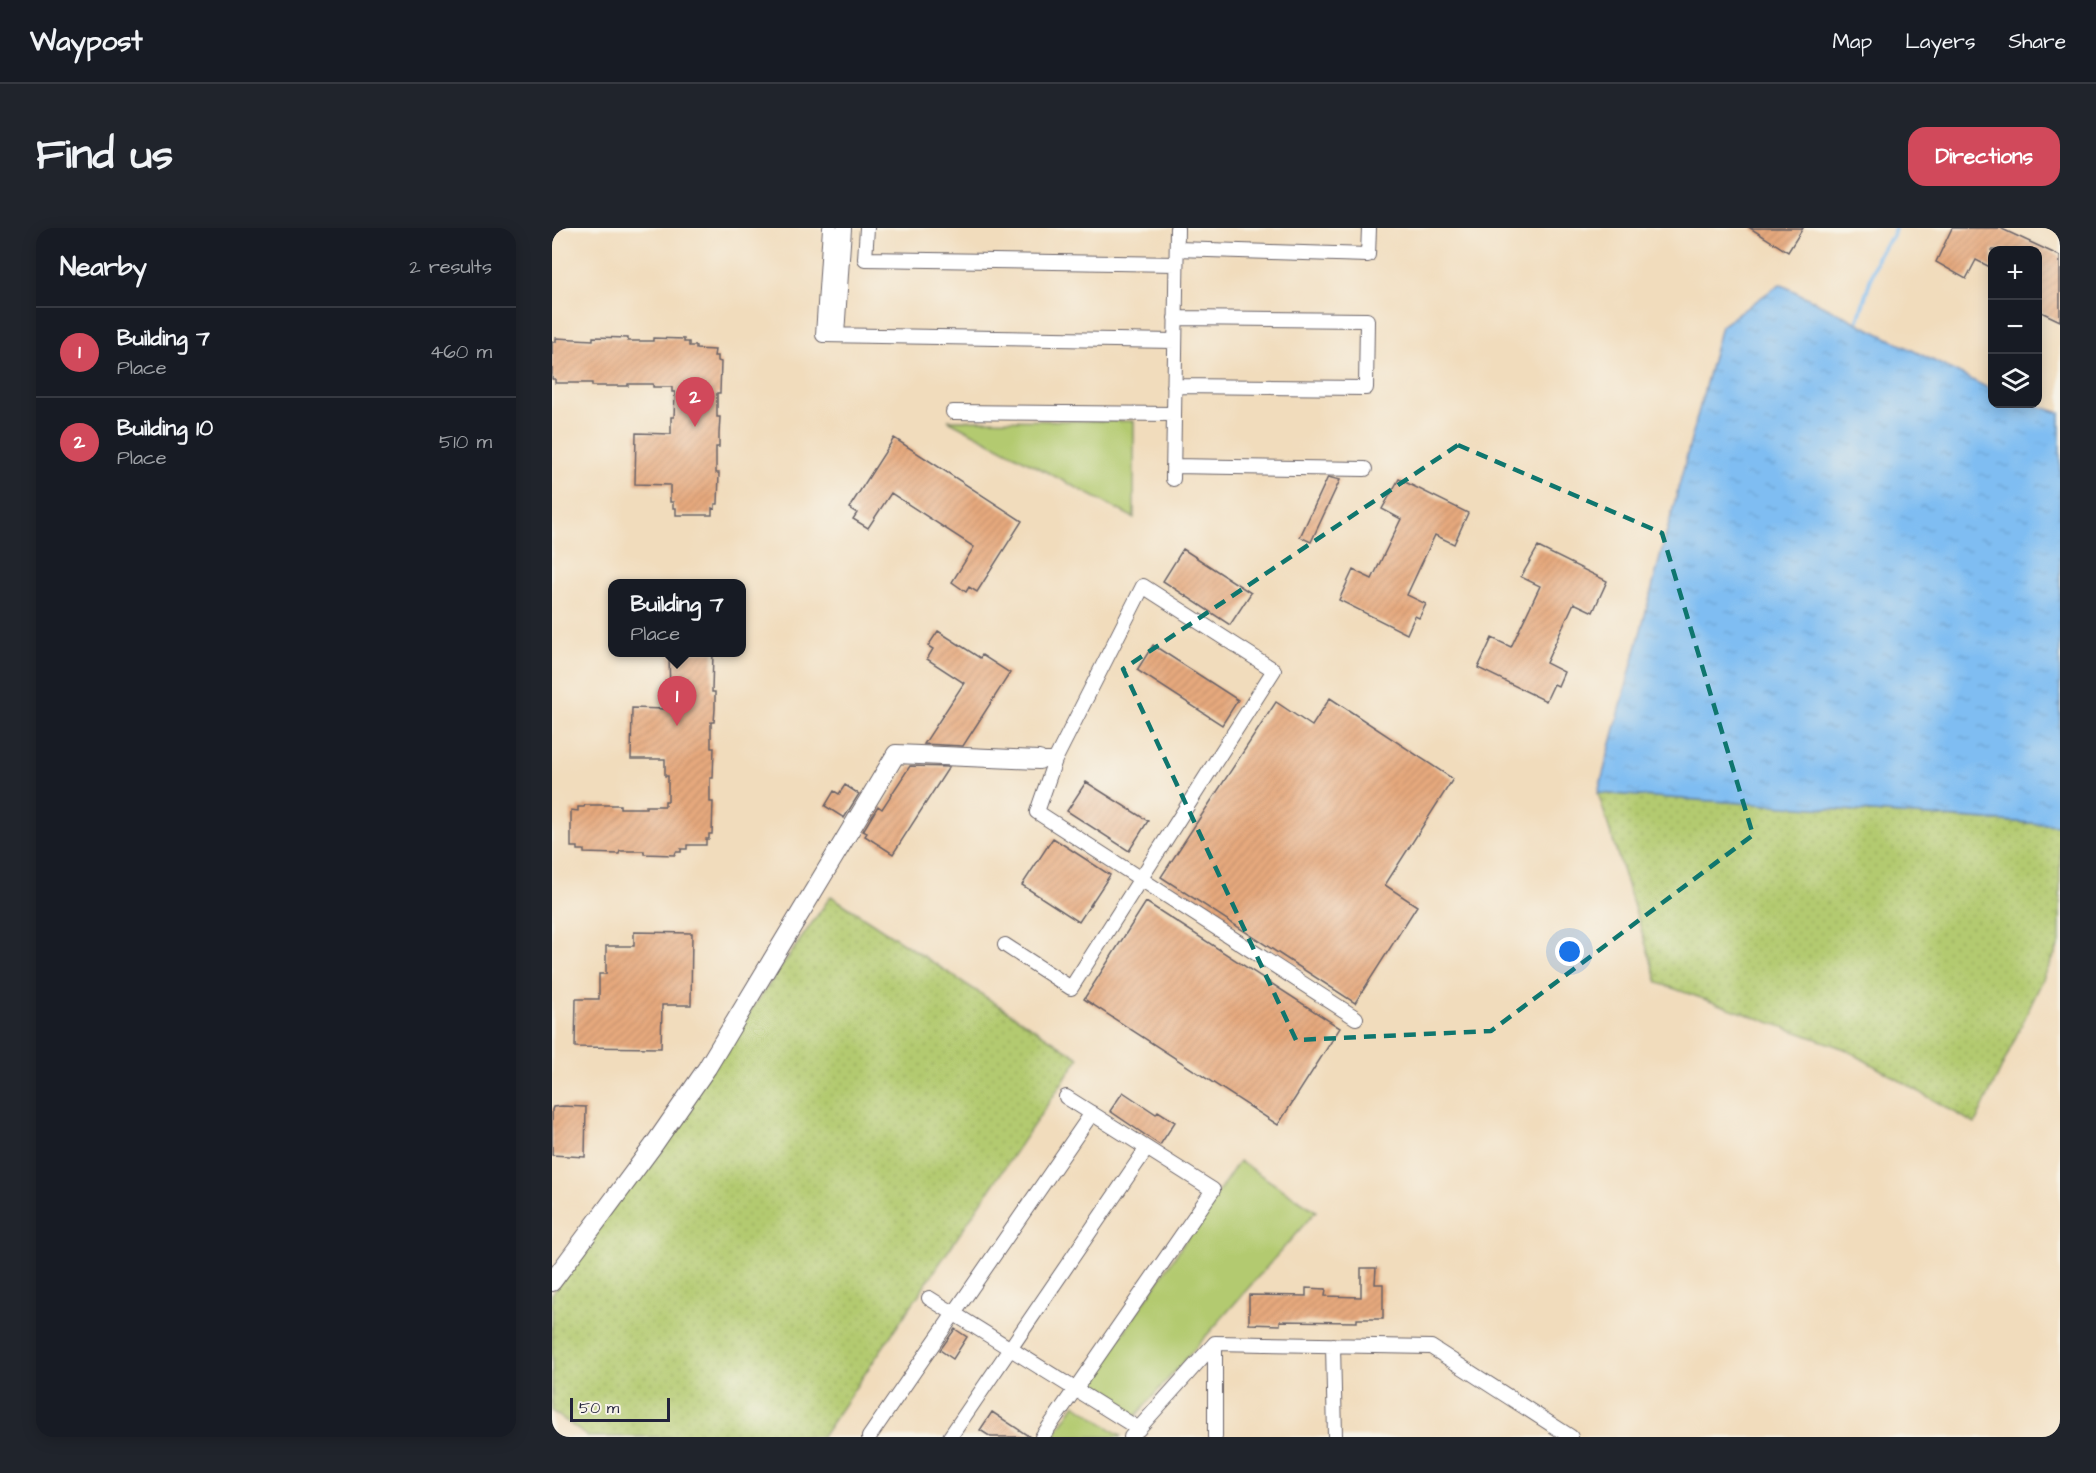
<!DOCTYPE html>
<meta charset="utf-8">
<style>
body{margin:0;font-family:"Architects Daughter",sans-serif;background:#20242c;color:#f1f3f6}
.controls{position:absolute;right:18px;top:18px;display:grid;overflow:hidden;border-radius:12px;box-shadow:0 3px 15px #0003}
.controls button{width:54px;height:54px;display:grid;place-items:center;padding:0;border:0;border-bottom:2px solid #363941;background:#171b24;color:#f1f3f6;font:30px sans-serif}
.scale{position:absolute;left:18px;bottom:15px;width:100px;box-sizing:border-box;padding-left:6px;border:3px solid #22223b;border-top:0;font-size:16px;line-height:21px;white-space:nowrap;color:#22223b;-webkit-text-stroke:4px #f7f3e8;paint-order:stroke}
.you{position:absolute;left:1018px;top:724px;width:21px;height:21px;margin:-15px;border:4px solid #fff;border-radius:50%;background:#1a73e8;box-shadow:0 0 0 9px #1a73e833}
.badge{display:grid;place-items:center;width:39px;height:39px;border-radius:50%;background:#d1495b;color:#fff;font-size:20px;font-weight:700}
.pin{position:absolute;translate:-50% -50px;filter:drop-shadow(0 2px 3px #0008)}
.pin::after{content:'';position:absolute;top:32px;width:21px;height:18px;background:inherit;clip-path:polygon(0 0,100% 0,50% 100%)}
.popup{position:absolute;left:56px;top:351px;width:138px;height:78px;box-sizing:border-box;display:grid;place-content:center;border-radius:12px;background:#171b24;filter:drop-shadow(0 2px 4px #0005);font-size:20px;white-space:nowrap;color:#9ea1a6}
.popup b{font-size:22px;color:#f1f3f6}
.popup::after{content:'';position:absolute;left:50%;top:100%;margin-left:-12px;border:12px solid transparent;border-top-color:#171b24}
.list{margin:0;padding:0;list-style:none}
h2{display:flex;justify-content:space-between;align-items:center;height:78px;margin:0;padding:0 24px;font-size:26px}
h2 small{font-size:20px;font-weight:400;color:#9ea1a6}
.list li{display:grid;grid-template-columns:39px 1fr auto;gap:18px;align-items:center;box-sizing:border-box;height:90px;padding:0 24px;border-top:2px solid #363941}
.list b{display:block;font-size:22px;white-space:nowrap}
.list p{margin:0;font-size:20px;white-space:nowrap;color:#9ea1a6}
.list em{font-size:20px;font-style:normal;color:#9ea1a6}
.icon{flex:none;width:33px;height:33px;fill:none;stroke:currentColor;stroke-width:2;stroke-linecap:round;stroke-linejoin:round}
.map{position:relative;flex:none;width:1508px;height:1209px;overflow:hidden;border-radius:18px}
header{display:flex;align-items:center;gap:36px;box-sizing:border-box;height:84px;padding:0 30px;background:#171b24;border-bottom:2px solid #363941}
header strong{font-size:28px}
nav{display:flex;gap:33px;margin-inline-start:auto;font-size:21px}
.intro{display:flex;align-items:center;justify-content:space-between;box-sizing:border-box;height:144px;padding:0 36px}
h1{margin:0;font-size:42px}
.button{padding:15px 27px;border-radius:18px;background:#d1495b;color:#fff;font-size:21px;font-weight:700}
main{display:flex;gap:36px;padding:0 36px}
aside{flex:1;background:#171b24;border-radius:18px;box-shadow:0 3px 15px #0003}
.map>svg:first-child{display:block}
.grass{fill:url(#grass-dots);stroke:#6a7655;stroke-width:1.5}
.green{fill:#b3ca6f;stroke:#6a7655;stroke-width:1.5}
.water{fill:url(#water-ripples);stroke:#507096;stroke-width:1.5}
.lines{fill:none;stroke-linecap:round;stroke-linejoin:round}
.stream{stroke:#7fbdf2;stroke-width:4}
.building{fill:url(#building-hatch)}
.minor-casing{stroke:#6a6368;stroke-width:16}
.tertiary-casing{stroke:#6a6368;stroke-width:20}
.minor{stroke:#fff;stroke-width:14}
.tertiary{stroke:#fff;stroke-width:18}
.marked{fill:none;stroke:#0f766e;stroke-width:4.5;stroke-dasharray:12 8;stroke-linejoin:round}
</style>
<header>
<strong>Waypost</strong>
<nav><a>Map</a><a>Layers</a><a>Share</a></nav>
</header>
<div class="intro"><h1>Find us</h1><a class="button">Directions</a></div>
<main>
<aside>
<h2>Nearby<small>2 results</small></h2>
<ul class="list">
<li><span class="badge">1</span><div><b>Building 7</b><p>Place</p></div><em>460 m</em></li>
<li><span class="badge">2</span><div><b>Building 10</b><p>Place</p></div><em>510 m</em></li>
</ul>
</aside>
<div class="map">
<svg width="1508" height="1209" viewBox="0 0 1508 1209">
<defs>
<pattern id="grass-dots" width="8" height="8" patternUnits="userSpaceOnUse" patternTransform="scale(1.5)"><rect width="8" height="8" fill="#b3ca6f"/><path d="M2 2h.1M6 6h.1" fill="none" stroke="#9aad61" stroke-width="1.8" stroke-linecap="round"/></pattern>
<pattern id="water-ripples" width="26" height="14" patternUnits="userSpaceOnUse" patternTransform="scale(1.5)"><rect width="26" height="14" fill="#7fbdf2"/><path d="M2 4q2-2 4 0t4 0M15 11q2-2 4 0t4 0" fill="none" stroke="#6da2d0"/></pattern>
<pattern id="building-hatch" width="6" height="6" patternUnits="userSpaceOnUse" patternTransform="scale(1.5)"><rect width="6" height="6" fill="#e6a97d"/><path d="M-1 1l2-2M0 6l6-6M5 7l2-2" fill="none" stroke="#c5916d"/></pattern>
</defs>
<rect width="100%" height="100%" fill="#f7f3e8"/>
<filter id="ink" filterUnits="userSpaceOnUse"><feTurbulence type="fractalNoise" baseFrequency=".0167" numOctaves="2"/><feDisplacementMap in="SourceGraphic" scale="12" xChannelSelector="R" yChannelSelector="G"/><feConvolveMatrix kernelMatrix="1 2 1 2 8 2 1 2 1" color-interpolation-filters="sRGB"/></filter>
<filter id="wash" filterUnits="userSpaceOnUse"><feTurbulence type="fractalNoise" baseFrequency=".008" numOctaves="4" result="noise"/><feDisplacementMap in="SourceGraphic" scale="24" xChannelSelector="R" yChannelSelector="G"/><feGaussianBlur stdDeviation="1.35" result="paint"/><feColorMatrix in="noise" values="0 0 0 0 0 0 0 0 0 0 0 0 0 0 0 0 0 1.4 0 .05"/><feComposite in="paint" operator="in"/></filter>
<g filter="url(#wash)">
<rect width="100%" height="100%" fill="#f1dcbc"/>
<path class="grass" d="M1046,565L1508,597V715L1423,896L1293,821L1106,755Z
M279,668L527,830L270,1209H36L0,1183V1066Z"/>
<path class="green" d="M396,192L582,193V290Z
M687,933L764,983L581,1191L535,1159Z
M523,1176L569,1208L568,1209H501Z"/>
<path class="water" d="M1228,56L1440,162V176H1480L1508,185V597L1046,565L1169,98Z"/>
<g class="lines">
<path class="stream" d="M1306,92L1326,27L1341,7L1343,0"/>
</g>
<g id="blocks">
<path class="building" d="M1198,0H1251L1236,24Z
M1400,0H1448L1508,28V93L1485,82V22H1440V40L1424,32L1414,51L1384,34Z
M41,109L76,110V113H101V110L132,111V114H137V118H144V121L163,122L162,128H166V133L169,134L168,165H165V189H168L167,206V219H164V245H167L166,276H163V281L160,280V287H124V280H121V274H118V257L83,256L84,205L119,206V189H122L123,164H120V159H101V156H76V158H40V155H3V151H0V114H4V110L41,112Z
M342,210L470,293L425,364L417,359L414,364L400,354L422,319L339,265L316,300L301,291L305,285L297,280Z
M776,249L788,252L759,314L748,309Z
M847,251L916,285L902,316L883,307L855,367L874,376L867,390L863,388L855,406L787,372L801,342L820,351L849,291L830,281Z
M986,319L1055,353L1041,384L1022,375L994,435L1012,444L1006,458L1002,456L994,473L926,440L940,410L959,419L988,358L969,349Z
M631,321L699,365L678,397L611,353Z
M386,403L428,430L430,427L458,445L411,518L372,516L412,455L375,431L381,421L376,418Z
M601,417L686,472L670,497L585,442Z
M122,424H161L160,464H163V481L162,494H159V520H162L161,550H158V574H161L160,606H157V611H154V617H135V621H129V624H124L123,627L92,626V623H68L67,626L32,625V622H26V619H19V582L26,583V579H32L33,577H68V580H94V578H113V573H116V548H113V531H79L80,480L114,481L115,464H118L117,427H122Z
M778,470L901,551L833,657L865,678L803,775L609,649L724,474L760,498Z
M358,538L397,539L341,626L313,608L315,605L311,603L326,578L330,581Z
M534,554L596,593L577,623L515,583Z
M293,557L307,566L292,590L273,578L282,563L287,566Z
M501,610L558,647L527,694L470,657Z
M594,674L788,800L726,897L532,771Z
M82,704L140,705L139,777H110L109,820L23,819L24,771H47V746H54V718H82Z
M571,864L604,886L606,883L623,894L608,917L558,883Z
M10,878L34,879L33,929L0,927V882L1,879Z
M809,1040H824L823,1056H831V1091H805V1094L728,1093V1097L697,1096V1067L754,1068V1060L774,1061L773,1068L809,1069Z
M403,1101L415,1109L401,1131L388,1122Z
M440,1184L478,1209H439L428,1202Z"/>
</g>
</g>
<g filter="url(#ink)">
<use href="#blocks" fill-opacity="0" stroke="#6a6368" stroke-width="1.5"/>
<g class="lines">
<defs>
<path id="minor" d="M278,0L271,107L623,113
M315,0L313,31L624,36
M625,21L816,27L817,0
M285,107L292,0
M622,158L814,160L815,92L623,90
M401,184L622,186
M621,238L813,241
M621,251L625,0
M503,532L485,584L804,790
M453,717L519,760L722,442L591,358L503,532H487
M377,1070L587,1201
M663,1115V1209
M781,1117L783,1209
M317,1209L540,885
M398,1209L595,920
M490,1209L661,962L514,869
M579,1209L663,1115L879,1119L1019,1209"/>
<path id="tertiary" d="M0,1054L101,918L155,840L344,526L487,532"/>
</defs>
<use href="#minor" class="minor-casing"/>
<use href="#tertiary" class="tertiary-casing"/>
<use href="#minor" class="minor"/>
<use href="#tertiary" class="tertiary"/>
</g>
</g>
<path class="marked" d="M906,217L1110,305L1201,607L939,803L744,812L571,441Z"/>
</svg>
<div class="controls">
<button>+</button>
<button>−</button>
<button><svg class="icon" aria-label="layers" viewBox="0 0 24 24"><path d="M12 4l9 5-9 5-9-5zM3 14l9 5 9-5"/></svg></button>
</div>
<div class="scale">50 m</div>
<div class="you"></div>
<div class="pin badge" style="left:125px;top:498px">1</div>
<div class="popup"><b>Building 7</b>Place</div>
<div class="pin badge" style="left:143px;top:199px">2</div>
</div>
</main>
